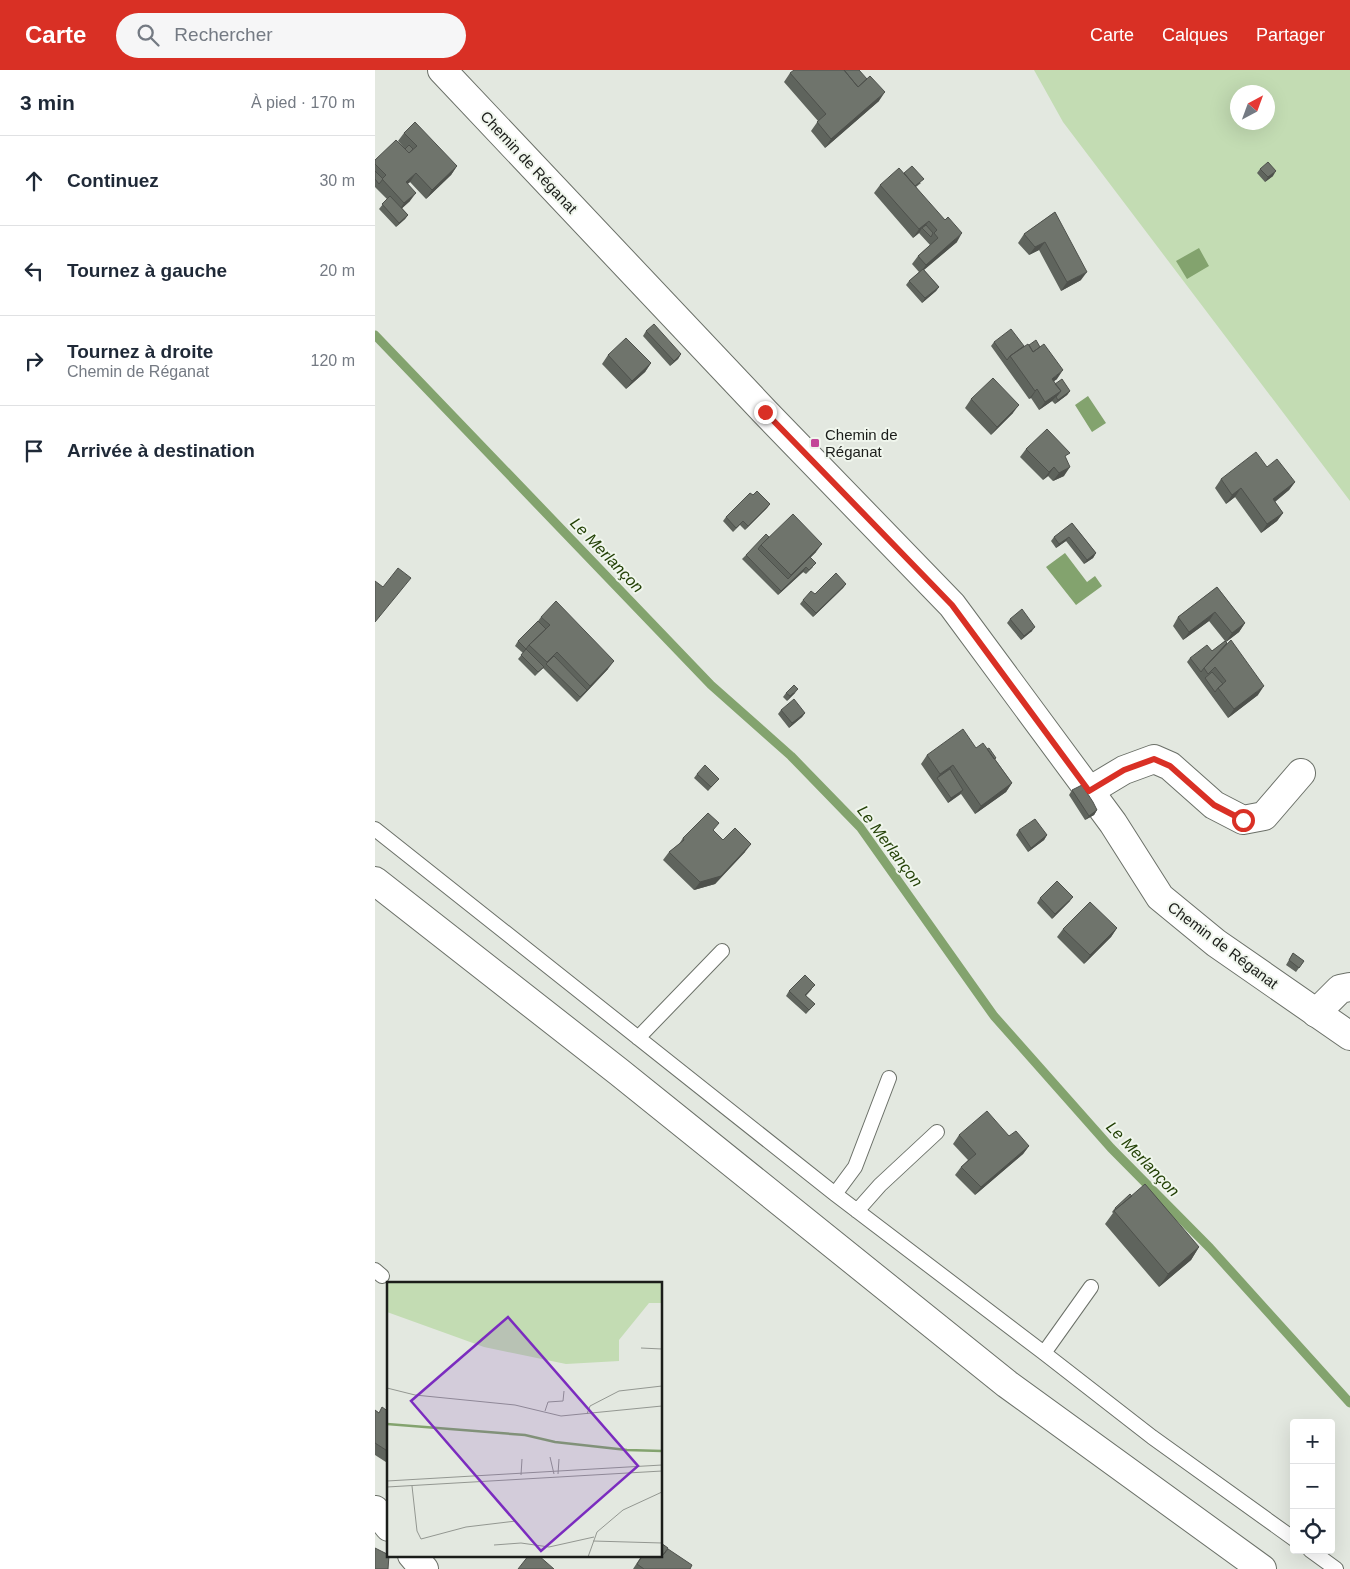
<!DOCTYPE html>
<html lang="fr">
<meta charset="utf-8">
<style>
body{margin:0;font-family:Arial,sans-serif;background:#f6f6f7;color:#1f2937}
.controls{position:absolute;right:15px;bottom:15px;display:grid;overflow:hidden;border-radius:5px;box-shadow:0 5px 20px #0002}
.controls button{width:45px;height:45px;display:grid;place-items:center;padding:0;border:0;border-bottom:1px solid #e0e1e3;background:#fff;color:#1f2937;font:25px sans-serif}
.compass{position:absolute;left:855px;top:15px;width:45px;height:45px;border-radius:50%;background:#fff;box-shadow:0 5px 20px #0002;rotate:41deg}
.stop{position:absolute;width:15px;height:15px;margin:-11px;border:4px solid #d93025;border-radius:50%;background:#fff}
.stop.end{background:#d93025;border-color:#fff;box-shadow:0 1px 5px #0008}
.list{margin:0;padding:0;list-style:none}
h2{display:flex;justify-content:space-between;align-items:center;height:65px;margin:0;padding:0 20px;font-size:21px}
h2 small{font-size:16px;font-weight:400;color:#747a83}
.list li{display:grid;grid-template-columns:32px 1fr auto;gap:15px;align-items:center;box-sizing:border-box;height:90px;padding:0 20px;border-top:1px solid #e0e1e3}
.list b{display:block;font-size:19px;white-space:nowrap}
.list p{margin:0;font-size:16px;white-space:nowrap;color:#747a83}
.list em{font-size:16px;font-style:normal;color:#747a83}
.icon{flex:none;width:28px;height:28px;fill:none;stroke:currentColor;stroke-width:2;stroke-linecap:round;stroke-linejoin:round}
.map{position:relative;flex:none;width:975px;height:1499px;overflow:hidden}
header{display:flex;align-items:center;gap:30px;box-sizing:border-box;height:70px;padding:0 25px;background:#d93025;color:#fff}
header strong{font-size:24px}
nav{display:flex;gap:28px;margin-inline-start:auto;font-size:18px}
.search{width:350px;height:45px;background:#f6f6f7;display:flex;align-items:center;gap:12px;box-sizing:border-box;padding:0 18px;border-radius:28px;color:#747a83;font-size:19px}
main{display:flex}
aside{flex:1;background:#fff}
.map>svg:first-child{display:block}
.green{fill:#c3dcb3;fill-rule:evenodd}
.water{fill:#83a36e}
.lines{fill:none;stroke-linecap:round;stroke-linejoin:round}
.stream{stroke:#83a36e;stroke-width:9}
.lane-casing{stroke:#6b7068;stroke-width:16}
.street-casing{stroke:#6b7068;stroke-width:30}
.secondary-casing{stroke:#6b7068;stroke-width:30}
.lane{stroke:#fff;stroke-width:14}
.street{stroke:#fff;stroke-width:28}
.secondary{stroke:#fff;stroke-width:28}
.wall{fill:#5f645d}
.shaded-wall{fill:#4e514c}
.building{fill:#6f746c;stroke:#4e514c}
.route{stroke:#d93025;stroke-width:6}
.poi-dot{fill:#c34798;stroke:#f0f6ed;stroke-width:2}
.labels{text-anchor:middle;dominant-baseline:central;stroke-width:4;stroke-linejoin:round;paint-order:stroke}
.street-label{font-size:15px;fill:#1b1d1a;stroke:#f0f6ed}
.poi-label{font-size:15px;fill:#1b1d1a;stroke:#f0f6ed;text-anchor:start}
.water-label{font-size:16px;font-style:italic;fill:#234106;stroke:#f0f6ed}
.inset-river{fill:none;stroke:#83a36e;stroke-width:2.5}
.inset-road{fill:none;stroke:#939791;stroke-width:1}
.view{fill:#7b2cbf;fill-opacity:0.15;stroke:#7b2cbf;stroke-width:2.5}
.inset-edge{fill:none;stroke:#1b1d1a;stroke-width:2.5}
</style>
<header>
<strong>Carte</strong>
<div class="search"><svg class="icon" aria-label="search" viewBox="0 0 24 24"><circle cx="10" cy="10" r="6"/><path d="M15 15l6 6"/></svg>Rechercher</div>
<nav><a>Carte</a><a>Calques</a><a>Partager</a></nav>
</header>
<main>
<aside>
<h2>3 min<small>À pied · 170 m</small></h2>
<ul class="list">
<li><svg class="icon" aria-label="ahead" viewBox="0 0 24 24"><path d="M12 20V5M6 11l6-6 6 6"/></svg><div><b>Continuez</b></div><em>30 m</em></li>
<li><svg class="icon" aria-label="left" viewBox="0 0 24 24"><path d="M17 20v-9H6M10 6l-5 5 5 5"/></svg><div><b>Tournez à gauche</b></div><em>20 m</em></li>
<li><svg class="icon" aria-label="right" viewBox="0 0 24 24"><path d="M7 20v-9h11M14 6l5 5-5 5"/></svg><div><b>Tournez à droite</b><p>Chemin de Réganat</p></div><em>120 m</em></li>
<li><svg class="icon" aria-label="arrive" viewBox="0 0 24 24"><path d="M6 21V4h12l-3 4 3 4H6"/></svg><div><b>Arrivée à destination</b></div></li>
</ul>
</aside>
<div class="map">
<svg width="975" height="1499" viewBox="0 0 975 1499">
<rect width="100%" height="100%" fill="#e3e8e0"/>
<path class="green" d="M659,0H975V431L688,52ZM862,22H892V52H862Z"/>
<path class="water" d="M824,178L834,196L812,209L801,191Z
M713,326L731,353L717,362L700,335Z
M690,483L712,512L720,506L727,516L701,535L671,497Z"/>
<g class="lines">
<path class="stream" d="M0,265L336,615L416,686L485,757L619,946L736,1078L835,1178L975,1333"/>
<defs>
<path id="lane" d="M0,759L460,1124L669,1283L777,1367L919,1469
M263,968L347,881
M460,1124L480,1097L514,1008
M482,1141L505,1115L562,1062
M0,1200L7,1206
M669,1283L716,1217
M935,1480L961,1499"/>
<path id="street" d="M714,721L749,700L779,689L795,696L839,735L868,750L889,746L926,703
M941,943L965,919L975,917
M0,1440L14,1457
M37,1485L49,1499"/>
<path id="secondary" d="M67,0L390,342L577,535L738,753L785,827L841,873L975,966
M0,811L244,1002L632,1314L887,1499"/>
</defs>
<use href="#lane" class="lane-casing"/>
<use href="#street" class="street-casing"/>
<use href="#secondary" class="secondary-casing"/>
<use href="#lane" class="lane"/>
<use href="#street" class="street"/>
<use href="#secondary" class="secondary"/>
</g>
<path class="wall" d="M415,3L504,31L450,78L436,61L443,51L409,12Z
M29,63L82,96L76,105L51,129L35,112L32,114L35,131L27,138L33,145L30,149L21,157L4,139L12,129L0,117V90L30,79L23,71Z
M885,99L898,106L890,112L882,103Z
M529,103L546,113L541,117L582,172L549,200L564,217L561,221L547,233L531,215L534,211L544,202L537,194L543,186L555,175L544,163L538,168L499,123L505,115Z
M680,142L706,210L686,221L664,180L654,185L643,173L649,164Z
M271,261L306,284L303,289L295,296L268,266Z
M619,272L649,276L682,309L679,311L680,314L695,321L692,325L680,334L677,331L664,340L656,328L654,329L616,276Z
M233,285L276,293L270,302L251,319L227,294Z
M596,329L638,343L616,365L590,338Z
M651,379L691,388L689,406L678,411L673,406L668,410L645,387Z
M892,397L920,412L914,420L900,432L908,443L902,451L886,463L860,427L851,434L840,418L846,409Z
M378,425L395,434L392,438L370,460L365,455L358,462L348,451L351,447Z
M697,453L721,483L718,488L709,494L691,471L681,478L676,471L679,467Z
M394,467L441,482L435,488L438,497L431,504L428,502L403,525L367,489L371,485Z
M471,514L468,518L438,547L425,534L428,530L440,524Z
M842,517L870,553L864,562L851,572L883,625L853,648L812,592L815,588L837,581L850,571L834,551L808,570L798,556L803,547Z
M166,547L233,599L202,632L168,598L169,597L160,606L143,589L148,583L140,576L143,571L163,551Z
M635,549L657,561L646,570L632,553Z
M411,623H420L412,631L408,627Z
M406,640L430,643L427,647L414,658L403,644Z
M601,678L612,679L621,688L620,689L637,713L631,722L600,744L586,724L573,733L546,694L552,685Z
M322,704L344,709L333,721L319,708Z
M697,720L722,740L719,745L710,750L694,725Z
M644,760L672,765L669,770L653,782L641,765Z
M339,761L348,770L370,782L340,814L319,820L288,790L294,782L304,774L308,768Z
M665,828L695,831L677,849L662,833Z
M742,858L736,867L709,894L682,867L688,859Z
M918,883L929,891L921,902L911,895Z
M437,919L431,926L440,934L431,944L411,926L414,921Z
M584,1065L634,1066L654,1076L648,1084L600,1125L580,1105L586,1097L593,1090L578,1074Z
M740,1138L824,1177L816,1190L784,1217L730,1154L738,1143L737,1142Z
M0,1340L4,1343L14,1342V1394L0,1385Z
M291,1482L315,1499H258L267,1485Z"/>
<path class="shaded-wall" d="M510,22L504,31L450,78L456,69Z
M82,96L76,105L51,129L57,120Z
M901,101L898,106L890,112L893,107Z
M41,103L35,112L25,121L31,112Z
M41,123L35,131L23,142L29,133Z
M33,145L30,149L21,157L24,153Z
M554,151L548,159L547,158L544,163L538,168L544,159Z
M587,163L582,172L545,203L551,195Z
M670,172L664,180L654,185L660,177Z
M712,202L706,210L686,221L692,212Z
M564,217L561,221L547,233L550,228Z
M306,284L303,289L295,296L299,291Z
M276,293L270,302L251,319L257,311Z
M688,300L682,309L671,317L677,309Z
M662,319L656,328L654,329L660,321Z
M686,321L677,331L664,340L670,332Z
M695,321L692,325L680,334L683,330Z
M644,335L638,343L616,365L622,357Z
M679,397L673,406L668,410L674,402Z
M695,397L689,406L678,411L684,403Z
M920,412L914,420L892,438L898,429Z
M866,418L860,427L851,434L857,425Z
M395,434L392,438L370,460L373,456Z
M908,443L902,451L886,463L892,454Z
M694,467L691,471L681,478L684,474Z
M447,474L441,482L410,513L416,505Z
M721,483L718,488L709,494L712,490Z
M431,497L428,502L403,525L406,521Z
M471,514L468,518L438,547L441,543Z
M840,542L834,551L808,570L814,562Z
M870,553L864,562L851,572L857,563Z
M660,557L657,561L646,570L649,566Z
M239,591L233,599L202,632L215,616Z
M889,616L883,625L853,648L859,639Z
M423,619L420,623L412,631L415,626Z
M430,643L427,647L414,658L417,653Z
M578,695L572,703L562,708L565,704Z
M637,713L631,722L600,744L606,736Z
M588,720L585,724L573,733L576,728Z
M722,740L719,745L710,750L714,746Z
M672,765L669,770L653,782L656,778Z
M376,774L370,782L340,814L319,820L325,812Z
M698,827L695,831L677,849L680,844Z
M742,858L736,867L709,894L715,885Z
M654,1076L648,1084L600,1125L606,1117Z
M824,1177L816,1190L784,1217L793,1204Z"/>
<path class="building" d="M419,0H469L483,17L495,6L510,22L456,69L442,52L451,44L415,3Z
M469,0H484L492,9L483,17Z
M40,52L82,96L57,120L41,103L31,112L41,123L29,133L7,109L11,105L0,94V90L21,70L34,83L42,76L29,63Z
M34,75L38,79L34,83L30,79Z
M893,92L901,101L893,107L885,99Z
M537,96L549,109L540,116L529,103Z
M524,98L570,150L573,147L587,163L551,195L543,186L563,168L559,163L562,160L554,151L544,159L505,115Z
M0,101L8,109L4,114L0,109Z
M15,126L33,145L24,153L7,134Z
M680,142L712,202L692,212L670,172L660,177L649,164Z
M551,155L558,163L556,167L547,158Z
M548,199L564,217L550,228L534,211Z
M279,254L306,284L299,291L271,261Z
M636,259L649,276L635,286L632,290L619,272Z
M251,268L276,293L257,311L233,285Z
M661,270L665,277L658,282L654,275Z
M653,274L658,282L669,274L688,300L677,309L686,321L670,332L662,319L660,321L635,286Z
M618,308L644,335L622,357L596,329Z
M687,309L695,321L683,330L681,327L686,321L680,314Z
M672,359L695,383L690,386L695,397L684,403L679,397L674,402L651,379Z
M881,382L892,397L902,389L920,412L898,429L908,443L892,454L866,418L857,425L846,409Z
M382,421L395,434L373,456L368,451L361,458L351,447L375,423L378,425Z
M418,444L447,474L416,505L386,475Z
M697,453L721,483L712,490L694,467L684,474L679,467Z
M391,464L394,467L386,475L383,479L413,509L435,487L441,493L434,500L431,497L406,521L371,485Z
M23,498L36,508L0,552V511L8,517Z
M461,503L471,514L441,543L428,530L436,521L440,524Z
M842,517L870,553L857,563L840,542L814,562L803,547Z
M181,531L239,591L215,616L182,582L172,592L154,575L175,555L166,547Z
M647,539L660,557L649,566L635,549Z
M163,551L171,559L154,575L151,579L143,571Z
M856,570L889,616L859,639L843,618L851,611L840,597L833,604L829,598Z
M850,571L852,573L829,598L826,602L815,588L832,575L837,581Z
M151,579L169,597L163,602L146,585Z
M179,586L212,620L205,627L171,594Z
M837,602L848,614L843,618L840,622L830,608Z
M419,615L423,619L415,626L411,623Z
M419,629L430,643L417,653L406,640Z
M588,659L601,678L608,673L637,713L606,736L578,695L565,704L552,685Z
M614,678L621,688L619,689L612,679Z
M330,695L344,709L336,717L322,704Z
M575,699L588,720L576,728L562,708Z
M707,715L718,732L722,740L714,746L697,720Z
M333,743L344,753L338,760L348,770L360,758L376,774L346,806L325,812L294,782L309,770L308,768Z
M660,749L672,765L656,778L644,760Z
M682,811L698,827L680,844L665,828Z
M715,832L742,858L715,885L688,859Z
M918,883L929,891L924,898L914,890Z
M430,905L440,915L430,925L440,934L434,940L414,921Z
M612,1041L634,1066L641,1061L654,1076L606,1117L586,1097L601,1084L584,1065Z
M770,1114L824,1177L793,1204L739,1141Z
M755,1124L757,1126L741,1139L740,1138Z
M7,1337L14,1342V1382L0,1373V1340L4,1343Z
M286,1473L293,1478L288,1485L286,1484Z
M0,1478L14,1485L13,1499H0Z
M293,1479L317,1495L315,1499H269L262,1494L268,1485H286V1484L288,1485Z
M154,1485H163L179,1499H143Z"/>
<g class="lines">
<path class="route" d="M390,342L577,535L714,721L749,700L779,689L795,696L839,735L868,750"/>
</g>
<rect class="poi-dot" x="435" y="368" width="10" height="10" rx="2.5"/>
<g class="labels">
<g class="street-label">
<text transform="translate(154 92) rotate(47)">Chemin de Réganat</text>
<text transform="translate(848 875) rotate(37)">Chemin de Réganat</text>
</g>
<g class="poi-label">
<text x="450" y="364">Chemin de<tspan x="450" dy="17">Réganat</tspan></text>
</g>
<g class="water-label">
<text transform="translate(232 485) rotate(46)">Le Merlançon</text>
<text transform="translate(515 776) rotate(53)">Le Merlançon</text>
<text transform="translate(768 1089) rotate(46)">Le Merlançon</text>
</g>
</g>
<g transform="translate(12 1212)">
<rect width="275" height="275" fill="#e3e8e0"/>
<path d="M0,0H275V21H262L232,58V79L179,82L97,65L0,30Z" fill="#c3dcb3"/>
<path class="inset-river" d="M0,142L138,153L168,160L240,168L275,169"/>
<path class="inset-road" d="M254,66L275,67M0,106L28,113L128,123L174,134L275,124M158,129L161,120L176,119L177,109M200,132L203,124L232,109L275,104M163,175L167,192M171,192L172,177M134,193L135,177M0,199L275,183M25,204L30,249L34,257L79,245L129,239M0,205L275,189M206,259L275,261M107,263L134,261L162,265L207,255M201,275L210,250L236,228L275,210"/>
<path class="view" d="M121,35L251,184L154,269L24,119Z"/>
<rect width="275" height="275" class="inset-edge"/>
</g>
</svg>
<div class="controls">
<button>+</button>
<button>−</button>
<button><svg class="icon" aria-label="locate" viewBox="0 0 24 24"><circle cx="12" cy="12" r="6"/><path d="M12 2v4M12 18v4M2 12h4M18 12h4"/></svg></button>
</div>
<svg class="compass" viewBox="-18 -18 36 36"><path d="M0-13l5 13h-10z" fill="#e53935"/><path d="M0 13l5-13h-10z" fill="#747a83"/></svg>
<div class="stop" style="left:868px;top:750px"></div>
<div class="stop end" style="left:390px;top:342px"></div>
</div>
</main>
